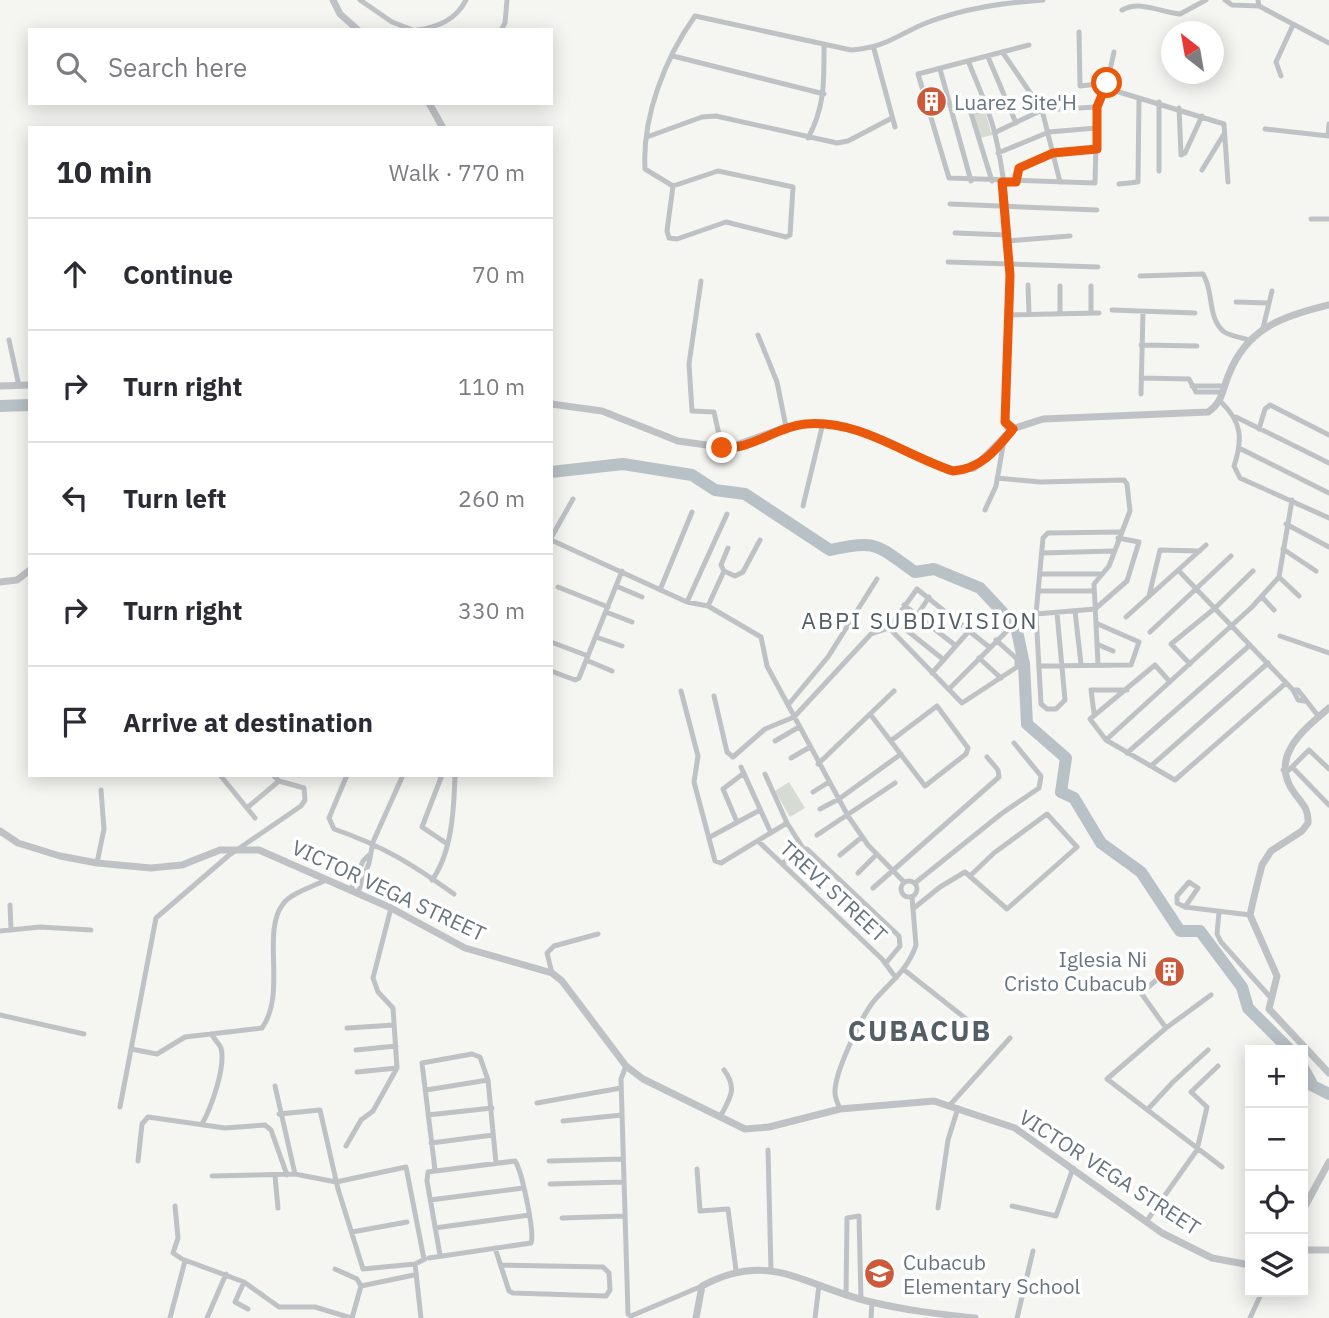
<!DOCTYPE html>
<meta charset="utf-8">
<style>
body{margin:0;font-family:"IBM Plex Sans",sans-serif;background:#f2f2f3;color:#2b2b33}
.controls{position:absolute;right:21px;bottom:21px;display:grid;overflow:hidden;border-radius:0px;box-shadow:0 4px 18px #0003}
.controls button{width:63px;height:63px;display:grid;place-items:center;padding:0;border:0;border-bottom:2px solid #e1e1e2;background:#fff;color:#2b2b33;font:35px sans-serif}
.compass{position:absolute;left:1161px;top:21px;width:63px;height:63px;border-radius:50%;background:#fff;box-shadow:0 4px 18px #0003;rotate:329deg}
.stop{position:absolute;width:21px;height:21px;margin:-16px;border:5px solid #ea580c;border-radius:50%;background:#fff}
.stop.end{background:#ea580c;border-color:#fff;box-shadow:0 2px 7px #0008}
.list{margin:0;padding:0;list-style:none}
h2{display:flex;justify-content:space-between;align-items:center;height:91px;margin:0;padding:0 28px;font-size:30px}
h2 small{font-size:23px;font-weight:400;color:#7c7c81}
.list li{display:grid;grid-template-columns:46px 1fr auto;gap:21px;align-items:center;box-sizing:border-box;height:112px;padding:0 28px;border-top:2px solid #e1e1e2}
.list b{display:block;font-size:26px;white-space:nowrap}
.list em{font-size:23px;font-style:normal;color:#7c7c81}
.icon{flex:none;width:38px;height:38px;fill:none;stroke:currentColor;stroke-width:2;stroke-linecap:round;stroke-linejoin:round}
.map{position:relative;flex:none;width:1329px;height:1318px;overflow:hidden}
.search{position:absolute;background:#fff;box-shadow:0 4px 18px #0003;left:28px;top:28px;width:525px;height:77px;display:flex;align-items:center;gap:18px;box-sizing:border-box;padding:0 24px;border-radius:0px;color:#7c7c81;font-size:26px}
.panel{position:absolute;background:#fff;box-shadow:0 4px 18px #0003;left:28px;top:126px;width:525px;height:651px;border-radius:0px}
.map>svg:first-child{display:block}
.pitch{fill:#d6dbd3}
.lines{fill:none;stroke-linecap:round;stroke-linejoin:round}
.river{stroke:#b8c1c5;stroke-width:12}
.minor{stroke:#bfc2c5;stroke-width:5}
.tertiary{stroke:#bfc2c5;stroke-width:7}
.route{stroke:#ea580c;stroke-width:9}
.labels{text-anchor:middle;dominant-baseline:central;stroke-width:7;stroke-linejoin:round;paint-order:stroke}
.poi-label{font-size:21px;fill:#68757f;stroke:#fff;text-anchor:start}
.street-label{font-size:21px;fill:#68757f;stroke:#fff}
.neighbourhood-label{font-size:23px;letter-spacing:2px;fill:#545e65;stroke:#fff}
.district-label{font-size:28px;font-weight:bold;letter-spacing:2px;fill:#545e65;stroke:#fff}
</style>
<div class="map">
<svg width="1329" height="1318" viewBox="0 0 1329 1318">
<rect width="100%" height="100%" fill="#f5f5f2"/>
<path class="pitch" d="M985,111L992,135L980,138L973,115Z
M789,782L805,808L790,817L775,791Z"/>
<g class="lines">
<path class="river" d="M0,406L30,405
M551,472L623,464L692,475L715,490L745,494L830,550C878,539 876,545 915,572L934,569L980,588L1010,620L1017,631L1024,664L1027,724L1066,758L1061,792L1074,798L1101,843L1141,872L1180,931H1200L1242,987L1248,1008L1290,1050
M1303,1068L1313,1086L1329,1094"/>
<path class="minor" d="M360,0L392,22L413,30
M1225,0L1232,5L1259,6
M1258,0L1259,6L1329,43
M1122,10C1140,0 1160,12 1180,14L1206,0
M417,30C438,27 456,20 466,0
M501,30L505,23L507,0
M1079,32L1080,86L1107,83
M1029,45L918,74L949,178L1095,183L1097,107L1106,88L1114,52
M874,49L895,127
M1003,53L1042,110L1060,182
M673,56L824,94
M988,57L1016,123
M969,63C978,86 989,109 995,134C1017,228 1008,327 1005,422L1007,428L1012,429
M940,69L971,181
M1281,76L1276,62L1293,25
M1106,88L1224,124L1228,182
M1159,102V171
M987,108L971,113L992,181
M1179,108L1181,155L1185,153L1202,116
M1265,129L1329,136
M994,133L1042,110L1097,107
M1328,136L1329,124
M647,137L702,117L716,116L837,143L848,141L892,118
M808,138C825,107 824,81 824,46
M998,153L1049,132L1096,128
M1202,170L1224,134
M718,171L793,187L790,235L786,237L726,222L677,239L669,238L667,231L673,186Z
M1016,182L1019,168L1053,153L1097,149
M1119,184L1138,182L1139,98
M673,186L645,169C642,117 665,58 695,16L851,50C885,48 897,35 926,23C965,8 1002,3 1043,0
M950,204L1097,210
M1311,219H1329
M955,233L1007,235
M1007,241L1070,236
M948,262L1098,267
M1140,276L1203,274C1214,291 1207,316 1223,331C1228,336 1241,337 1249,340
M701,281L689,364L692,411L714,412L722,448
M1028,285L1029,314
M1060,286V314
M1091,286V313
M1236,302L1268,303
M1112,310L1195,313
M1008,315L1099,313
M1263,328L1272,291
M758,335L777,382L786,427
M9,340L19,386
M1141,345L1197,346
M1141,378L1189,379L1196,392H1223
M1192,386H1225
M1141,394L1143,311
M1221,402C1242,422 1243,439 1234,466L1240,478L1329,518
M1236,417L1329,463
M1259,429L1265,409L1270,405L1329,435
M1239,448L1329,493
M997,478L1040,482L1124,480L1127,484L1130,511L1109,566L1094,584L1098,664
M803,506L823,423
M985,510L996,486L1004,440
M1286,524L1329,547
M551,538L573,499
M551,540L687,602L708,606L761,637L767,666L848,816L868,845L904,882
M1283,549L1316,571
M1042,553L1113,551
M724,571L735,576L743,572L760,540
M1179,571L1293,690H1298L1319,717
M1040,574H1100
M1279,577L1299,596
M616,586L642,597
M558,587L608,607
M660,590L692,512
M1038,591H1094
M1149,596L1160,550L1200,551
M1262,597L1274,610
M687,602L727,514
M904,605L956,646
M708,606L724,571L721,565L728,548
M1075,611L1081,664
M606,612L632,622
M1057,613L1065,700L1056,709H1047L1041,704L1036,614L1043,538L1048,533L1120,532
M1126,617L1206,545
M895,621L944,660
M889,628L962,703L1017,667V659L996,640
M907,631L929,597
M1150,632L1231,556
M1280,636L1329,653
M596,637L622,646
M551,642L588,656
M1099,645L1113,651
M979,658L1001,678
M586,660L612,671
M1190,664L1171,644L1214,609L1253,571
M1040,666L1131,665L1139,642L1098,624
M551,671L575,680L579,678L622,571
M932,673L969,631
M1170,682L1155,665L1090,719L1106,740L1175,780L1286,683
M949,689L1017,621L1036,614L1095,609L1127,581L1139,542L1118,538
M1293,690L1298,700L1304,701
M681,691L698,756L694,782L715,861L721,863L787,823
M714,696L727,752L733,757L765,729L794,717L871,634L889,628L917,589L989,647
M788,705L828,657L877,579
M1094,713L1091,690H1127
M870,714L925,786L966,754L968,748L937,706L892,740
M1106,740L1252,607L1279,577L1292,500
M775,741L799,727
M1127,753L1250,645
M791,758L810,747
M818,764L894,691
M1151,766L1268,663
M741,767L771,833
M1292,767L1329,805
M1283,770H1289L1309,750L1329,769
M765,774L787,823L803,848
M220,775L255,818
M347,775L329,818L334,829C383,846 412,864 454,894
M442,775L422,827L446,843
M813,792L829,782
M248,807L279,781
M820,809L839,799L901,754
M737,822L723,789L744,773
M817,835L895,783
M710,837L760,810
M758,841L882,959L896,978
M840,855L862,837
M97,863L104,829L101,790
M782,864L799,849H807L899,936L900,946L886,963
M858,873L877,854
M432,880C452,853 454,808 455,775
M901 889a8 8 0 1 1 16 0a8 8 0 1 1-16 0Z
M915,883L1001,814L1039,788L1041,776L1014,743
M873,888L999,777L998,770L987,757
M351,890L363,861L368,856
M358,892L369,863L373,842L403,775
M10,905L11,929
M1185,907L1198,888L1189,882L1177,896V903L1185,907L1250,915
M914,908L940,887L965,872L1007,909L1077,847L1047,814L994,853L971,875
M1219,912L1217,934L1221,942L1271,998
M0,931L40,927L91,930
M903,969L979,1029
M552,973L547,953L554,946L598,934
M1160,977L1141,993L1166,1028
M1211,995L1166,1028L1107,1079L1222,1167
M0,1015L84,1034
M347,1028L394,1025
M131,1049L157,1054L185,1037L262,1028C287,993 261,932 283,904C291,893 314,886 326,880
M356,1050L396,1046
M626,1066L621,1079L628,1314L631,1316L702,1286
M357,1072L397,1068
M275,1086L295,1174
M426,1090L488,1080
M537,1103L621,1088
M949,1106L1010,1038
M120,1107L156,918L228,856L301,806L305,800L304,788L279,781L273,775
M840,1109C838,1104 835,1098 835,1093C834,1073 861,1018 873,1002C889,983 908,970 916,945L912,897
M1148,1109L1173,1082L1208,1050
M279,1114L320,1110L338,1189L363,1269L415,1264L425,1259
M428,1115L492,1108
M720,1117C730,1098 738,1089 724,1070
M563,1121L622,1115
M202,1124C211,1108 226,1067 221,1048C219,1044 214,1038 211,1034
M431,1143L493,1135
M346,1146L361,1120L373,1111L397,1068L393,1008L378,992L373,978L391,908
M768,1150L771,1271
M138,1161L142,1124L148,1117L225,1128L265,1125L271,1130L287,1175
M549,1161L622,1159
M697,1169L700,1211L728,1209L736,1270
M435,1170L422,1063L472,1054L480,1057L488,1080L496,1163
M212,1176L295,1174L336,1182L406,1167L424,1259
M275,1176L278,1208
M550,1184L623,1182
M430,1200L523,1188
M175,1206L178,1238L173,1253L182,1259L244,1282L279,1307H315L351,1318
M1012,1206L1056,1216L1073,1168
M938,1208L948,1140L958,1108
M562,1218L625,1216
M1146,1222L1197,1150L1207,1107L1191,1092L1218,1066
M435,1228L529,1215
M352,1232L407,1222
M495,1248L509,1291L513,1293L606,1296L610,1290L609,1273L603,1267L501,1265
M429,1258L531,1243C535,1233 522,1171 515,1161L428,1172L427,1181L440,1255
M415,1264L421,1318
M335,1269L357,1279L361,1286
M244,1282L235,1302L248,1309
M361,1286L414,1275
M846,1296L847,1218L859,1216L861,1300
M170,1318L185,1261
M207,1318L226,1274
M352,1318L361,1286
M815,1318L819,1285
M871,1318L872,1302
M1017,1318L1033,1251
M1250,1318L1262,1292"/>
<path class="tertiary" d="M333,0L340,14L358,30
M429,103L443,128
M0,386L30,385
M551,404L602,411L678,441L728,448L786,427L823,423L835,425L865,433L953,471L974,468L1012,429L1043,419L1208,412C1223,402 1222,390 1229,374C1247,328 1283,316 1329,305
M0,582L17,580L30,570
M1329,708C1302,731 1268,758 1295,794C1303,804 1309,810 1308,823L1302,831L1271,851L1262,865L1254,897L1250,915L1277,976L1269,1009L1329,1073
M0,831L18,843L60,856L97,863L151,868L182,865L220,850H259L391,908L465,948L552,973L562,981L626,1066L643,1079L745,1129L769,1127L840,1109L934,1101L1015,1128L1162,1233L1212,1258L1250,1265
M1303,1210L1329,1162
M1303,1250H1329
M696,1318L702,1286C769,1250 803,1285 867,1301C903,1310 938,1314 975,1318"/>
</g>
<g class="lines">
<path class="route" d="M722,448C751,450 776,427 805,424C859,419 904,455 953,471C981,469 996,450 1013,429L1005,422L1010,275L1002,182H1016L1019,168L1053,153L1097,149V107L1107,83"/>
</g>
<defs>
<symbol id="building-disc" viewBox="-11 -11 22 22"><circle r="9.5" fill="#cc5a3a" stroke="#fff"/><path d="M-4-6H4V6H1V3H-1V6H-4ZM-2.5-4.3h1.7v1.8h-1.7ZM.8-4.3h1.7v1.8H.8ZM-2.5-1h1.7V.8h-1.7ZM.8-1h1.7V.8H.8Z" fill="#fff"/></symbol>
<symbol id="school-disc" viewBox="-11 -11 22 22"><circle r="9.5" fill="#cc5a3a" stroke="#fff"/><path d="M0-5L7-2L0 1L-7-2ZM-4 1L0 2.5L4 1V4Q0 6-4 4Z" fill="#fff"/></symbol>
</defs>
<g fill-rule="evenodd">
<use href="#building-disc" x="914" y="84" width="35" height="35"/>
<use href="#building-disc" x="1152" y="954" width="35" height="35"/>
<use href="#school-disc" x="862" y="1256" width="35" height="35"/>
</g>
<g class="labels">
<g class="poi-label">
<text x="954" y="102">Luarez Site'H</text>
<text x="1147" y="959" text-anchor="end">Iglesia Ni<tspan x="1147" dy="24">Cristo Cubacub</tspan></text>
<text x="903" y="1262">Cubacub<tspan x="903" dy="24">Elementary School</tspan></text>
</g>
<g class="street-label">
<text transform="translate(389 890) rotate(25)">VICTOR VEGA STREET</text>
<text transform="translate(834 891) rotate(43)">TREVI STREET</text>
<text transform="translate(1110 1172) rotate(33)">VICTOR VEGA STREET</text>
</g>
<g class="neighbourhood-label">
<text x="920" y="620">ABPI SUBDIVISION</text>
</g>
<g class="district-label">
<text x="920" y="1030">CUBACUB</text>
</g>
</g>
</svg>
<div class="controls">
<button>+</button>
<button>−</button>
<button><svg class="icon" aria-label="locate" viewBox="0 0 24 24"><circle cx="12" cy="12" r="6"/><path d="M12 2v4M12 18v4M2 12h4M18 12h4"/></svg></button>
<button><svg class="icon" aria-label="layers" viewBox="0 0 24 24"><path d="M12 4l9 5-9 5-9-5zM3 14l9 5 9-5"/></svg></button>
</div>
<svg class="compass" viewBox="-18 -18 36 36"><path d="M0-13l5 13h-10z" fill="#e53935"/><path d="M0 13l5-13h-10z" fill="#7c7c81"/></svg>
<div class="stop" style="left:1107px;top:83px"></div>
<div class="stop end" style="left:722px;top:448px"></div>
<div class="search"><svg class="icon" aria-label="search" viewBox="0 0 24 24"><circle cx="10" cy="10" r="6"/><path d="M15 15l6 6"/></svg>Search here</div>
<section class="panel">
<h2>10 min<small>Walk · 770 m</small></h2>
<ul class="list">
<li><svg class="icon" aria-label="ahead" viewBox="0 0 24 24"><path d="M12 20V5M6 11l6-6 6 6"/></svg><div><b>Continue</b></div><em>70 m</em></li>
<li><svg class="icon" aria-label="right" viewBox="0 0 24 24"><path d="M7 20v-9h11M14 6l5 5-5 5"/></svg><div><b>Turn right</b></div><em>110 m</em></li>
<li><svg class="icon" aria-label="left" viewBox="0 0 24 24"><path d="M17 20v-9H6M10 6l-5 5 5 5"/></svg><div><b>Turn left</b></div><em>260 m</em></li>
<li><svg class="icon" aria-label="right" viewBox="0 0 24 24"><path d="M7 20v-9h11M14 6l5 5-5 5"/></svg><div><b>Turn right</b></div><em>330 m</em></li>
<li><svg class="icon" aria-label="arrive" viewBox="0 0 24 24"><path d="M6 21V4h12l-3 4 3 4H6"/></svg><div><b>Arrive at destination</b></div></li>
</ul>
</section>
</div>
